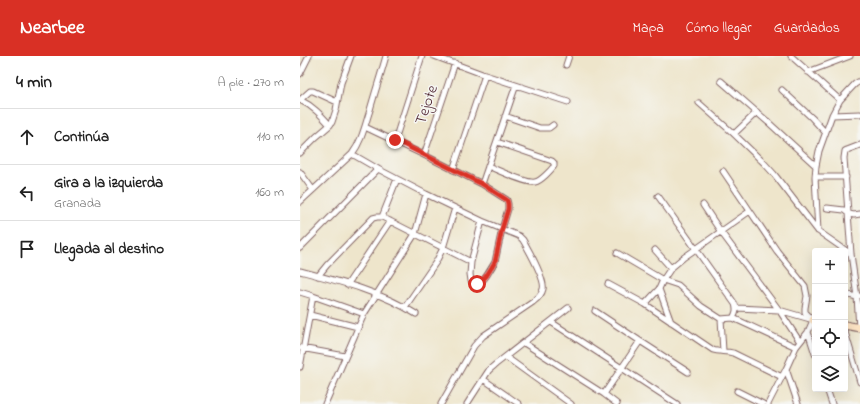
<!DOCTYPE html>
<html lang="es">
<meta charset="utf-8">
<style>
body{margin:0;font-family:"Indie Flower",sans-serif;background:#f2f2f2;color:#222}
.controls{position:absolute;right:12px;bottom:12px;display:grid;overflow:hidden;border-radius:4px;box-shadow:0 4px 16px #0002}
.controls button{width:36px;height:36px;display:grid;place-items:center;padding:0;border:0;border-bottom:1px solid #e0e0e0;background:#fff;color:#222;font:20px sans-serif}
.stop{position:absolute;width:12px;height:12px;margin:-9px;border:3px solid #d93025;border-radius:50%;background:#fff}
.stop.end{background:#d93025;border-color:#fff;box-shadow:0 1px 4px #0008}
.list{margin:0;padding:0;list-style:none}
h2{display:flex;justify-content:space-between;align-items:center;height:52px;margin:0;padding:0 16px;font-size:17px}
h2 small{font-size:13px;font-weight:400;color:#767676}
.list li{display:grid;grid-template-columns:26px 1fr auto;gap:12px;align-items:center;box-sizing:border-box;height:56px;padding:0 16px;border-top:1px solid #e0e0e0}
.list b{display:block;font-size:15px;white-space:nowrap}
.list p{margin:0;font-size:13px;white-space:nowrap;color:#767676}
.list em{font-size:13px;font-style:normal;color:#767676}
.icon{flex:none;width:22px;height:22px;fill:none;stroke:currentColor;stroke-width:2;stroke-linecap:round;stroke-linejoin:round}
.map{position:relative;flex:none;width:560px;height:348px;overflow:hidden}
header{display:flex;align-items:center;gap:24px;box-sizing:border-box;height:56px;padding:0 20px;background:#d93025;color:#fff}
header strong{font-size:19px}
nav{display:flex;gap:22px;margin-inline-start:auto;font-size:14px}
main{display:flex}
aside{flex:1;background:#fff}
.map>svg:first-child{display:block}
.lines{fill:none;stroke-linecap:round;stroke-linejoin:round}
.street-casing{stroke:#836463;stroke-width:7}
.secondary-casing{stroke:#836463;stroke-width:9}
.street{stroke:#fff;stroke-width:5}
.secondary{stroke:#fee5c5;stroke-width:7}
.route{stroke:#d93025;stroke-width:5}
.labels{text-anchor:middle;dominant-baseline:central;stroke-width:3;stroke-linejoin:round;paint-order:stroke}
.street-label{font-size:16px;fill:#4a1f2b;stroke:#f6f6f2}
</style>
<header>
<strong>Nearbee</strong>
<nav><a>Mapa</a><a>Cómo llegar</a><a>Guardados</a></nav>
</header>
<main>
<aside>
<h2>4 min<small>A pie · 270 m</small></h2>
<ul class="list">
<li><svg class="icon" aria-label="ahead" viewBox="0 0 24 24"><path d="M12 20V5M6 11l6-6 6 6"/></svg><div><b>Continúa</b></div><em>110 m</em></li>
<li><svg class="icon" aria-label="left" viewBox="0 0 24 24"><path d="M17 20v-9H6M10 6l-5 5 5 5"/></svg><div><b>Gira a la izquierda</b><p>Granada</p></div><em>160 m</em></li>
<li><svg class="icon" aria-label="arrive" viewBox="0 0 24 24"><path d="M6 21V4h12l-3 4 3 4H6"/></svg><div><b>Llegada al destino</b></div></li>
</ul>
</aside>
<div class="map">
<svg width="560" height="348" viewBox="0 0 560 348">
<rect width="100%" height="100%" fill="#f6f6f2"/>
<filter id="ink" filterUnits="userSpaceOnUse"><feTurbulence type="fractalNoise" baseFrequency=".025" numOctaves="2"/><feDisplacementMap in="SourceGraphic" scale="8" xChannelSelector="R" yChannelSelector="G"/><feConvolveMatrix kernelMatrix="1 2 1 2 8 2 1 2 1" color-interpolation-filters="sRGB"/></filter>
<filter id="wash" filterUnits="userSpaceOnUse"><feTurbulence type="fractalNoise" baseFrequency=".012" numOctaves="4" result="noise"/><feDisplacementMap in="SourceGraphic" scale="16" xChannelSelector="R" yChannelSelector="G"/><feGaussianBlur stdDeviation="0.9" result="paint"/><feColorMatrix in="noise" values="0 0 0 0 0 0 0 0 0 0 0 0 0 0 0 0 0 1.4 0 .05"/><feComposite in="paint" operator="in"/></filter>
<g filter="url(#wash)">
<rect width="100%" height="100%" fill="#eee5cb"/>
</g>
<g filter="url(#ink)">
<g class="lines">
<defs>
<path id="street" d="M134,0L185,19L268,46
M491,0L540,44
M266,9L269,0
M508,16L550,0
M0,18L9,0
M421,25L468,66L516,110
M482,34L512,62L525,76
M0,44L10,35H13L37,46
M0,44C13,50 21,59 30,69
M399,47L434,78L464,107L474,118L518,175L551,198
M532,59L560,58
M205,60L240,72H249L253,69
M65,71L124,99L182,128L207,144L208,148V153L202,173L195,206L187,219L184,223L179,227L174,228L171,225L170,218L171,206L82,161
M434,78L457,56
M95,84L122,0
M0,97L16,81L30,69L32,66L36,54L41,27L51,0
M52,98L78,113L126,138L182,165L219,180L223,184C228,193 246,224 243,233C242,238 237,243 233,246L183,280L174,290L141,348
M124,99L155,7
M188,110C198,114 227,128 235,126C241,125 251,114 254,110V107L252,105L197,86
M153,114L185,19
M423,115L477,195L505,230L507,240L505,252V256L513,264
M0,116L13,134
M515,121H546
M182,128L216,29
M358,140L435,248C437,254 436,257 433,262
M0,146L52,98C62,85 65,69 70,54C75,36 81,18 86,0
M403,149L421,176L479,254L500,286
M527,152L544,154L549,158L554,159L560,158
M518,175L515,121L516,110L519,95L532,59L540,44L555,28L560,25
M0,192L78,113
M317,197L363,224L378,229L401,250L421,263L433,262L496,291
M171,206L182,165
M371,212L383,202L450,155
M0,215C38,225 82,236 116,258
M18,220L27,209L73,162L77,161H82L97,123
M308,228L345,248L413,294C419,296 426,295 433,297L482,321
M47,229L90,165
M359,233L371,266
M0,236L13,240L64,258
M545,238L557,241L559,240
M345,248L359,233L363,224L371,212L355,194
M105,251L136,206L143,192L155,152
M437,252L479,254L510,263
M295,255L340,285L388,316
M10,259L58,271
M421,263L423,295
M251,266L377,348
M559,272L557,241L551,198L544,102L545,95L547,94L560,89
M508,276L515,298
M545,276L560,326
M224,287L304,338L317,348
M1,292L45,300
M206,301L271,348
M0,311L13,240
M486,313L498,348
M183,323L219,348
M527,333L532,348
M437,335L463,348
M304,338L340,285
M25,348L64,258L115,178L126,138
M167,348L189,314L196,308L268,252
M468,348L486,313L496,291L508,276L513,264"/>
<path id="secondary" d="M513,264L515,265
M545,269L560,272"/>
</defs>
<use href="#street" class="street-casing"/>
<use href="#secondary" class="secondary-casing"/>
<use href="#street" class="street"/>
<use href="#secondary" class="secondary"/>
</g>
</g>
<g class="lines" filter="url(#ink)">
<path class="route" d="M95,84L182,128L207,144L208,148V153L202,173L195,206L187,219L181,226L177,228"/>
</g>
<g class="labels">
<g class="street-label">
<text transform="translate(127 49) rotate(-71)">Tejote</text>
</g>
</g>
</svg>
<div class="controls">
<button>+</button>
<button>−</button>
<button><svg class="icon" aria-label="locate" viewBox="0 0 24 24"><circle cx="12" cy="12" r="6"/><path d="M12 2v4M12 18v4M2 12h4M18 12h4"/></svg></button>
<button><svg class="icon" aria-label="layers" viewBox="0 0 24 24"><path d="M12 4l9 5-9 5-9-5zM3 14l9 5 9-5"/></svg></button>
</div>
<div class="stop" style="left:177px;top:228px"></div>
<div class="stop end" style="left:95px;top:84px"></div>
</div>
</main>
